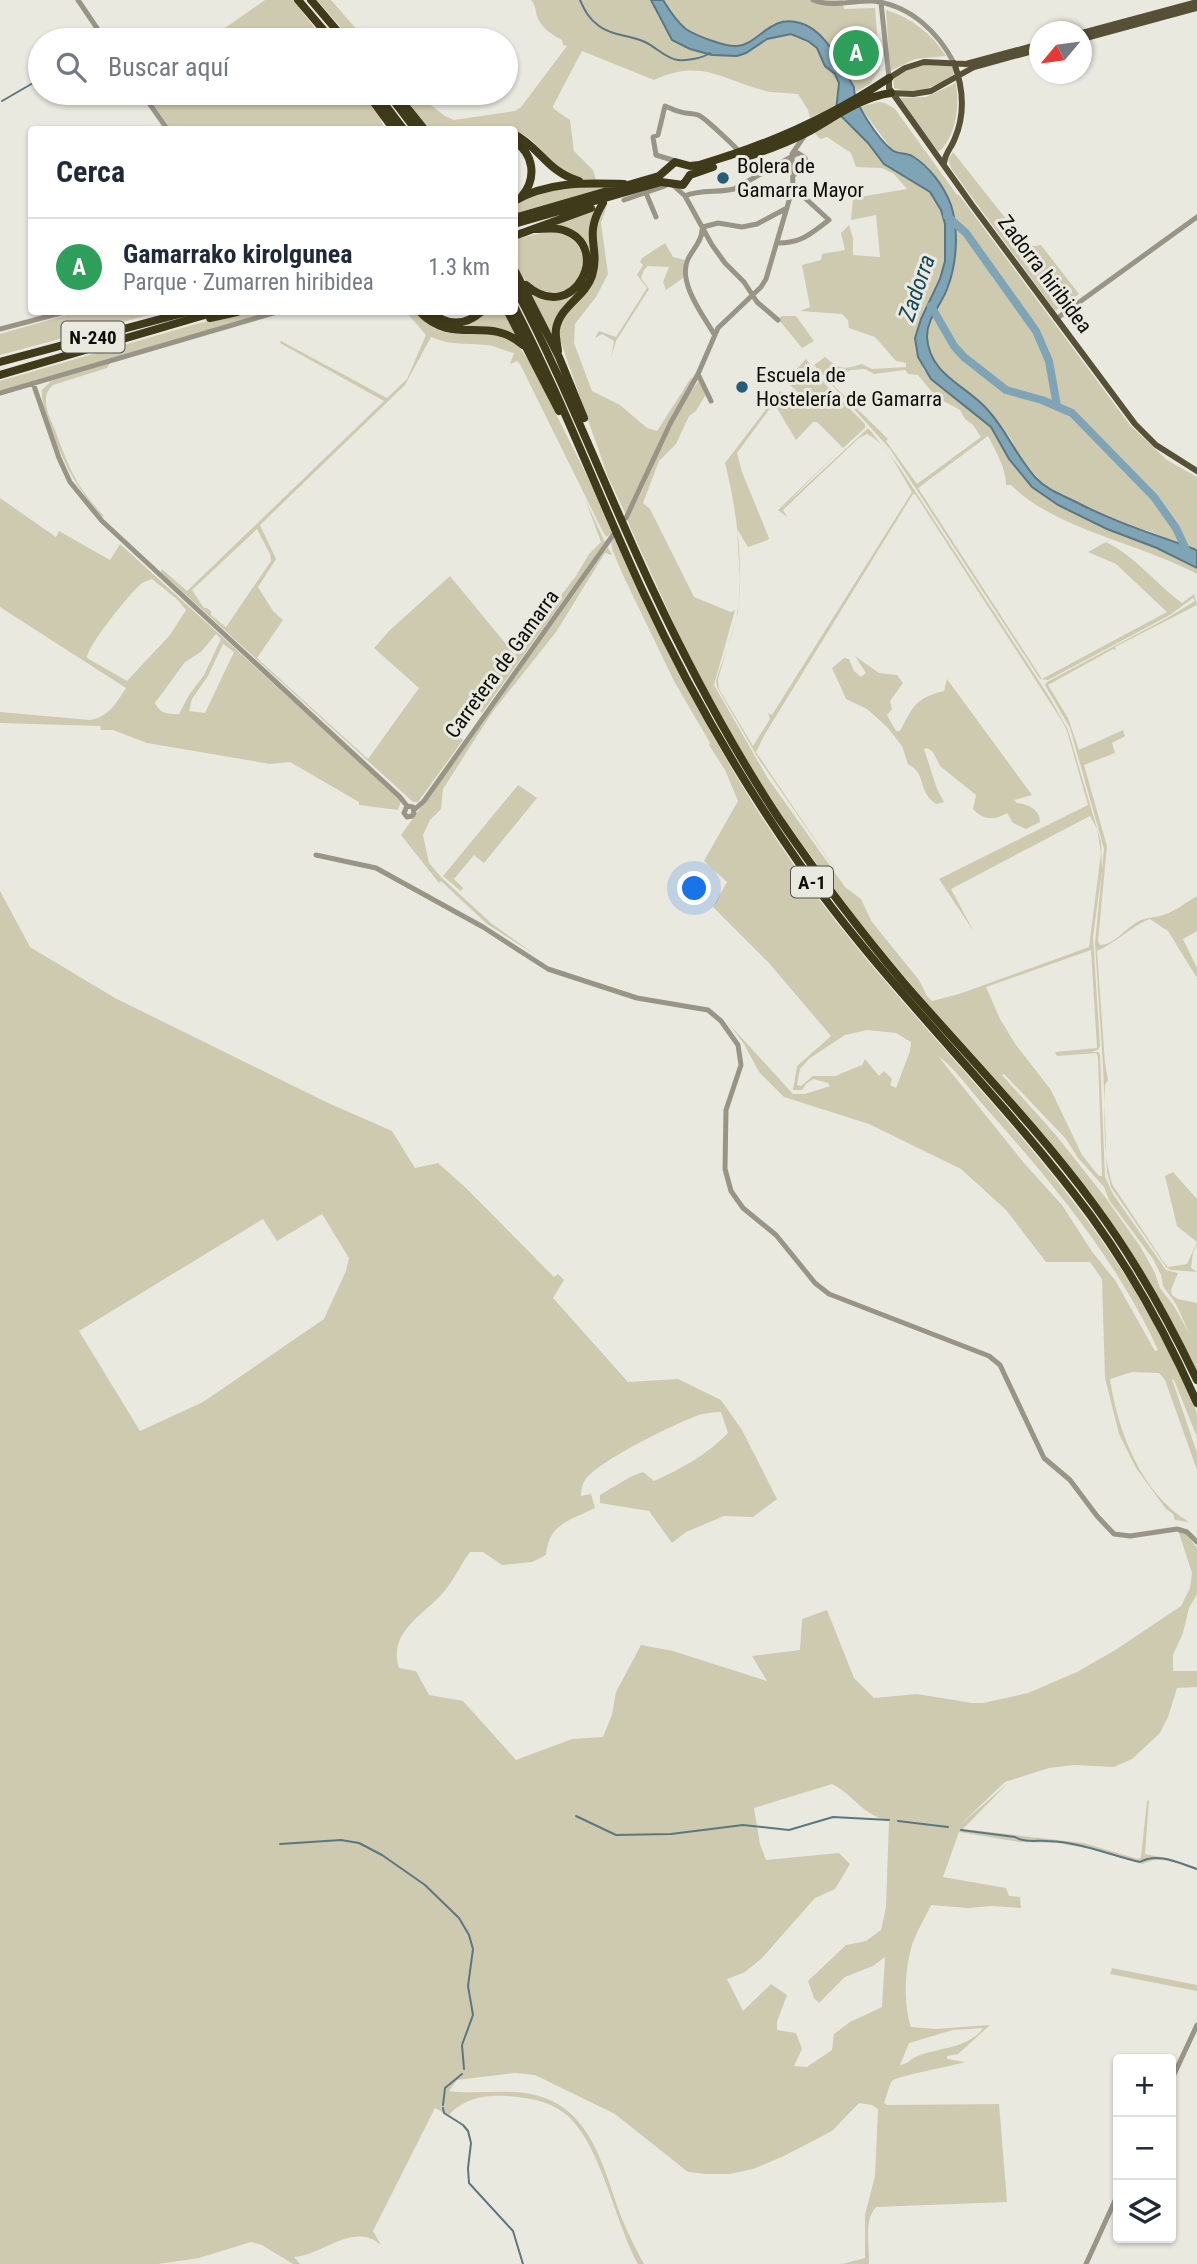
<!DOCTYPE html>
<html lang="es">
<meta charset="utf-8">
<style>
body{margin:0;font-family:"Roboto Condensed",sans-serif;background:#f6f6f7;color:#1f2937}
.controls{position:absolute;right:21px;bottom:21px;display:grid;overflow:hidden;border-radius:7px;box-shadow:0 2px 5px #0004}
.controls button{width:63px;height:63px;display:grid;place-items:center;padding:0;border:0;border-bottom:2px solid #e0e1e3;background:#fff;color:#1f2937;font:35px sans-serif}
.compass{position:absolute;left:1029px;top:21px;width:63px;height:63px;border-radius:50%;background:#fff;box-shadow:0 2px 5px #0004;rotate:241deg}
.you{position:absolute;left:695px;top:889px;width:24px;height:24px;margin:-18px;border:5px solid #fff;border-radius:50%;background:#1a73e8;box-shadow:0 0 0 10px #1a73e833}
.badge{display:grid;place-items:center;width:46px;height:46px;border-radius:50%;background:#235e76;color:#fff;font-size:23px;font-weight:700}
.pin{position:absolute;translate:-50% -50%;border:4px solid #fff;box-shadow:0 2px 7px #0006}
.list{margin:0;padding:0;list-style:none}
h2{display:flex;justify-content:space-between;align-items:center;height:91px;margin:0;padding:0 28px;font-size:30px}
h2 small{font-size:23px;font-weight:400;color:#747a83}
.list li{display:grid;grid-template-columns:46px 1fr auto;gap:21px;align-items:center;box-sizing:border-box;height:98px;padding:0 28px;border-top:2px solid #e0e1e3}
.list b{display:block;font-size:26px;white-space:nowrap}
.list p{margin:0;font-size:23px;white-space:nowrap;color:#747a83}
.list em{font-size:23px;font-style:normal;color:#747a83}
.icon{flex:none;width:38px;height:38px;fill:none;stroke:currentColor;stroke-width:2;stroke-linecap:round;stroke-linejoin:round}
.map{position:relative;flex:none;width:1197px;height:2264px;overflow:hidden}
.search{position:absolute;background:#fff;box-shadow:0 2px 5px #0004;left:28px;top:28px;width:490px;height:77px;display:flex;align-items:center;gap:18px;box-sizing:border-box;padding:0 24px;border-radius:38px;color:#747a83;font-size:26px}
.panel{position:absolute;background:#fff;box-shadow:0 2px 5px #0004;left:28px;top:126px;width:490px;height:189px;border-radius:7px}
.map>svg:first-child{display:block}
.green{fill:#cecab0;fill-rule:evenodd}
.water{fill:#7ea4b6;stroke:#5c7782;stroke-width:2}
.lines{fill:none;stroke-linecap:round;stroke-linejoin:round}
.stream{stroke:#5c7782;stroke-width:2}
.river{stroke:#7ea4b6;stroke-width:8}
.minor{stroke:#989586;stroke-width:5}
.major{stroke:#565136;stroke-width:6}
.highway{stroke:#3f3a1a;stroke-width:8}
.poi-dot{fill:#235e76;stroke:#eae9e0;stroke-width:2.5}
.labels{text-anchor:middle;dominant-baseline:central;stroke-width:6;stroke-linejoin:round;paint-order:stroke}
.shield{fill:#eae9e0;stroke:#4f4f4a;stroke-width:2}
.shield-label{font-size:19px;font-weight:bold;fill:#0d0d0a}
.poi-label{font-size:21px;fill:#0d0d0a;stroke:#eae9e0;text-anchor:start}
.street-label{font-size:21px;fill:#0d0d0a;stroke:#eae9e0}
.water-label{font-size:23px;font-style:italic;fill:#13475b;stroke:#eae9e0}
</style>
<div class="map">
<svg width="1197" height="2264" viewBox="0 0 1197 2264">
<rect width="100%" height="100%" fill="#eae9e0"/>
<path class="green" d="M265,0H293L324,40H220L215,35Z
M317,0H331L366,40H352Z
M531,0H651L661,20L690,49L712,55L746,53L767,39L792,34L808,41L817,49L825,66L835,74L839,83L836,111L868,143L884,164L930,192L941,210L945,224V261L940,279L921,319L915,338L923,369L931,379L991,427L1009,459L1032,487L1107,529L1157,548L1197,568V574C1142,544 1054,529 1011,485H1006C1006,468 996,452 988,436L918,488L1042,679L1167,612L1116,564L1088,552L1106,542C1136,557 1155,583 1182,603L1194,594L1197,605L1115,647L1116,650L1113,649L1048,685L1068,718L1079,750L1123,730L1125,736L1112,743L1115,753L1084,765L1107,846L1098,941L1100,945C1114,945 1125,929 1137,922C1146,917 1154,918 1163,915C1175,912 1186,902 1197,896V931L1183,939L1197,968V978L1168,931L1150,919C1131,926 1116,943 1097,951L1105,1063L1108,1080L1105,1085C1104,1117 1103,1153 1112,1184L1163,1261L1168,1267L1187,1264L1197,1242L1177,1226L1165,1176L1173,1172L1197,1199V1244L1193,1252L1191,1268L1197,1272L1171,1270L1166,1267L1111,1187L1107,1172L1103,1065L1095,944L1104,849L1070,728L1045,685L1047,682L1169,617L1195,601L1193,598L1170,615L1048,680L1040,679L890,449L814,365L825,357C841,371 843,369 862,364L872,369L906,367V363L896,361L875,337L849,328L848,320L842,314L800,311L810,307L802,265L821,260L822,254L845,250L841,233L849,225L853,238V255L880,257L876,215L851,220L853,198L907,189L894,174L882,168L856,167L851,153L827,137L820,139L814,132L829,124L820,113L810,118L808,110L798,94C789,93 779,93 770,92C724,82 704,57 654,80L582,51L553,106L554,109L570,120L574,151L593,170L596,180C554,180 549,149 521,133C498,121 449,138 431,128C418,120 408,105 398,93H415L445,116L454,120L515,111L521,107L567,46L563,45L562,40C552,35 541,28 537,16C535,9 536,6 531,0ZM865,369L874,374L905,370L908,374L918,375L936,397L960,410L965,419L973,425L981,437L917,484L886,441L888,439L829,381L851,370Z
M663,0H843L844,9L875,8L880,69L870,84L854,93V87L820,34L774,23C764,31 750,45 736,46C706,47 677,25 663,0Z
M886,10C912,18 931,33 946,56L915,59L890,71Z
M924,65L952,66L954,74C937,87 915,95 894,88L893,78L912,68Z
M956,83C959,107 957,132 941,150L938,151L898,98L926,97Z
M145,93H363L380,117L384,129H346L345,127L336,130L171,129Z
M878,102L885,103L895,109L957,195H959L1130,425L1167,460L1197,477V551L1146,530L1122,524L1049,490L1020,458L1011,439L987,409L948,378L937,365L929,350L927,335L932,313L948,289L954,266L950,204L928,167L909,155L893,151L860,107Z
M953,152L1026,244L1033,246L1041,245L1079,294L1055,311L952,170L948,160Z
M605,186V188L515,215V204L556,187Z
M607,206L601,223L608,274L596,297L575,324L574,343L592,391L620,405L647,428L657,431L691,378L694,379L626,515L608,477L559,337C559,308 587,302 591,281C596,258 588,224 607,206Z
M597,207L590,227L592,267L586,283L562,309L553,337L531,294L543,299L579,288L587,249L553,226Z
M547,232C608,232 582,316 534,287C516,276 515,259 514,239Z
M665,243L673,257L685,260L683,278L666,290L663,282L669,267L648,266L644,270L641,278L649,289L616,341L611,358L614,341L602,334L595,338L599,331L616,337L647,288L637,275L643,265L640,262L642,258Z
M77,312H160L0,355V334Z
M248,312H270L0,391V381L196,324Z
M406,312H416L426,323L436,329L448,333L500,335L517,344L531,364L591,484L612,533L606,537L602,530L520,364L517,361L510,364L514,353C504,351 496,346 487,345C464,343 453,346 431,337L405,385L260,525L276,559L258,587L273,611L283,620L257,658L368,759L419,688L374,648L390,630L450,576L515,655L576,576L589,554L601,542L585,499L605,542L482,713L480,711L500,679L497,675L452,730L463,740L418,802H413L161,572L162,569L187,591L384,401L280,343L281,341L387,398L407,379L426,335ZM257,529L270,554L271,561L226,627L211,615V611L207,608H204L192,590Z
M423,312H427L448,324L484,312H504L518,338L454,329Z
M781,316H796L814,341L802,348L779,320Z
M806,359L825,384L865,424V428L843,448L817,422H813L796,440L778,410L775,407H771L737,453L742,472L769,538L768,540L748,547L737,529L740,580L738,612L718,679L719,689L753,746L770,719L768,713L772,715L912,492C900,473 888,444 867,434L859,438L783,510L787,517L778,510L839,451L782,508L867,429H869L900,468L1050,698L1068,730L1101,842L1102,870L1093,937L1100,1046L1098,1050L1091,1052H1099L1100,1055L1105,1177L1113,1194L1166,1270L1178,1273L1171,1290L1172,1295L1178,1299L1197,1303V1370L1149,1281L1119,1234L859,922L787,823L748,763L717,709L687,652L631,529L627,519L642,491L655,458L686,399L699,380L706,394L696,411L689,416L676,444L659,461L643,503L650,509L694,597L731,612L735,610L714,685L767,777L845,887L861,899L872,922L919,980L927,996L932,1001L959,994L1089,947L1101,853L1097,829L1090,816L951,889L974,932L939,879L1088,805L1067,731L1062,721L915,494H913L765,734L756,752L844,882L758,758L717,687L716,681C722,661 731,640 736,619C746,576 736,505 725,463L780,391L797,404L800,402L801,395L788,383L787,379ZM1091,950L1097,1048L1055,1052L1057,1056L1096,1053L1098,1057L1102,1176H1099L1082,1155L1051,1090L1016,1045L1000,1019L986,987ZM1004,1074L1066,1139L1078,1158L1104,1187L1109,1200L1153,1259L1161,1275L1163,1286L1176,1304L1190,1335L1174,1306L1160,1288L1155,1273L1140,1246L1105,1197L1055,1134L1002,1075Z
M110,363L107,368L53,385C39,397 49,416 55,430C68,466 77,488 104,516L102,517C76,487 64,464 50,427C46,415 41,403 42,390L51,381Z
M0,498L56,537L59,531L110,560L120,544L397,796L401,801L398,810L359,805V802L290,762L270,764L147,743L113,730H101L100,726L0,723V712L90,720C109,717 116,703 126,688L0,607ZM152,579L178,600L186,610L170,635L127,681L87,658C88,645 130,593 141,584C144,581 148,581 152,579ZM216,634L221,639L204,675L189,695L179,714C168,714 160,714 155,703L185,662L201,652ZM223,644L234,652L205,713L189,711L192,699L208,676Z
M614,537C665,650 720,759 791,861C907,1028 1069,1159 1163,1341C1173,1361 1193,1393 1197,1415C1197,1422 1197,1430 1197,1437L1174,1380L1172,1379L1197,1453V1470L1165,1380L1159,1373L1132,1372L1110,1379C1118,1432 1141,1493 1189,1522L1175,1520L1173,1514L1166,1509L1136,1468L1119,1434L1105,1378L1102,1279L1090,1262H1046L1006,1210L961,1169L869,1124L784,1097L759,1072L744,1044L729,1024L793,1094H805L830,1086L828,1083L813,1079L806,1084L802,1090H793L797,1066L831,1036L769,963L713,907L727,882L704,861L738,801L725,770L709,745L710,743L674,681L622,573L612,549L611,542ZM867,1030L896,1033L911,1042L910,1051L896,1088L890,1085L892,1079L884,1071L879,1076L865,1059L862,1065L835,1076H813L801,1086L797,1085L800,1069L810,1058L845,1035ZM938,1056C955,1068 970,1090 985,1107C1050,1180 1117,1260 1158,1350L1155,1351L1115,1280L1093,1253L1062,1205L1024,1163Z
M608,547L612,555L605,553L556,632L494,710L473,742L443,789L441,809L430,820L423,835L429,863L442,878L491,923L537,956L487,924L441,881L439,883L401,835Z
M855,656L879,673L897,675L903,683L890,701L892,709L887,715L896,731H900C913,706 916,698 944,691L947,679L1032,795L1014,800L1017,803C1027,804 1040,809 1040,822L1026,829L1013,823L1007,813C994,821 983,820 973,809L976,795L940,766L933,752L927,748L924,749L937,789L944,802L936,804C933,801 929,799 927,795C919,782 924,773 908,764L902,746L887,727L867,709L846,699L832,668L844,658L849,659L854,671L861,677L866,673Z
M518,785L537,798L484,863L474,855L454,879L463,888L461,891L443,876Z
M0,891L30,947L115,998L326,1102L392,1131L415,1168L438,1163L466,1188L554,1277L558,1274L564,1280L553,1298L628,1382L678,1379L721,1400L742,1430L777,1499L753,1517L724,1516L686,1532L672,1543L649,1511L600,1503V1495L630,1477L643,1472L654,1481C681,1469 708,1454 728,1433L721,1412C714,1412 706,1413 699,1415C674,1424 600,1460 585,1480C582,1485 581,1490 581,1496L591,1494L595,1508C569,1521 549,1523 546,1555L532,1562L502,1565L483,1552H470C461,1564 455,1578 446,1589C427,1614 387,1630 399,1668L416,1671L429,1695L463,1701L516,1760L572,1739L603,1737L612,1715L616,1692L641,1645L673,1651L767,1681L752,1656L800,1650L802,1619L827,1610L854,1678L874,1698L917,1694L972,1703H983L1028,1693L1077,1672L1117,1649L1181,1606L1190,1588L1192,1573L1178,1530L1187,1535L1197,1548V1594L1189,1608L1183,1633L1173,1655V1671H1197V1687L1177,1688L1168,1717L1160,1733L1132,1759L1114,1767L1074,1765L1049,1768L1005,1782L960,1825L1008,1783L963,1829L1084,1843L1138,1859L1141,1857L1147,1801L1149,1800L1145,1854L1171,1859L1197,1870C1179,1865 1160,1854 1143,1864L1092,1849L1057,1843L1019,1842L959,1832L943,1877L1006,1888L1009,1896L1020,1897L1021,1908L992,1906L968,1908L931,1905C925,1918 917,1931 912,1945C905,1969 903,2003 911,2027L936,2029L990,2025L958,2054L947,2056V2059L965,2062C953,2066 896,2076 892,2081C888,2087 887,2096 884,2103L887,2105L999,2104L1007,2202L876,2207C863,2221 870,2247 869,2264H842L865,2258V2215L875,2176L878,2109L872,2105L859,2103L832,2131L784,2156L753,2169L730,2174H706L688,2172L615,2114L535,2075L515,2073L457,2080L449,2091C478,2095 507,2088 535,2095C594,2109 604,2173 623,2221C629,2235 636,2250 644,2264H638C615,2223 600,2139 563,2112C546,2100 527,2098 507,2096C484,2095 465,2098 449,2115L435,2108L373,2231L381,2245C354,2221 323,2255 294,2257L300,2264H293L262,2245L251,2242L199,2258L158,2264H0ZM322,1214L349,1258L346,1271L324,1319L203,1402L140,1431L79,1331L263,1219L277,1241ZM832,1784C855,1796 861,1814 889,1821L886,1907L881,1930L866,1941L846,1945L808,1981L814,1998L819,2003L845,1977L873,1966L885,1957L882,2007L850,2022L834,2034L832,2050L807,2067L794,2066L802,2049L796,2033L777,2030V2022L787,1995L771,1984L743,2011L727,1979L745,1972L762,1958L815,1898L835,1889L850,1864L839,1853L766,1860L760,1844L754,1808ZM983,2028C969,2049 935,2048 915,2057C909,2060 908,2064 900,2065L909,2043L953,2030Z
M1112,1968L1197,1985V1991L1110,1974Z"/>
<path class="water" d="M651,0H663C669,10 677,22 686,29C696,36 726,47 737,46C760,44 769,14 800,23C826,29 841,67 854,87C853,103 879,140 892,150C897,154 906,153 912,156C929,166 944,186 951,205C959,230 957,264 947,289C941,306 927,317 927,337C929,374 965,385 986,408C1006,429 1016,456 1035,477C1047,490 1060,494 1076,502C1114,522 1154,534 1194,549L1197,551V568L1157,548L1107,529L1058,505L1032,487L1009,459L991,427L931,379L918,357L915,338L921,319L940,279L945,261V224L941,210L930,192L884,164L868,143L836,111L839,83L835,74L825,66L817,48L808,41L791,34L767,39L746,53L737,56L712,55L690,49L672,40Z"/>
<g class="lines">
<path class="stream" d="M580,0C585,11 589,19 599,26C612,36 630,35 645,42C656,47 666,59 678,60C687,61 703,58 710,53
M2,101L40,79
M576,1816L616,1835L671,1834L743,1825L789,1830L833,1817L889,1820
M898,1821L948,1827
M961,1830L1015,1837C1025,1843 1037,1840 1048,1841C1080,1842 1110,1855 1140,1862C1158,1852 1179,1863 1197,1869
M280,1844L341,1840L359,1843L382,1855L425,1885L459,1918L469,1935L473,1949L468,1986L473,2015L462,2045L464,2069
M443,2105L445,2088L462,2074
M443,2108L444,2113L463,2125L468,2131L471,2143L468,2168L469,2183L513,2231L523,2264"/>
<path class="river" d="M947,216L966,233L1036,331L1049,361L1057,406
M931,306L954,346L964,357L1006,390L1042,400L1072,413L1154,497L1176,528L1188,554"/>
<path class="minor" d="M78,0L105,40
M813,0C832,8 853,0 873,1C910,5 938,32 954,63
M881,3L889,78
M142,93L168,130
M752,161L761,174
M679,162L656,155L653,137L658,135L665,106C670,108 676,111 681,112C687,114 693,113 698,115C703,116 738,149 740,153
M674,186L685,196L712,245L725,263L744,282L757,302L778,320
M646,193L656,217
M685,196C699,189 718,193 734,189L798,153L805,158L808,169L793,175
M624,200L665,186L667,182
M703,227L718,223L742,227L757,224L787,208
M702,230C702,241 693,249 688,259C677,282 703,315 714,334
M778,243C802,243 810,234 829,220L793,187
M1056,319L1197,217
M0,329L65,312
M698,374L711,401
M33,383L59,458L70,482L102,521L400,797L407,806L413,807L414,813L412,816L407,817L404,813L407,806
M0,393L277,312
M626,518L670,424L698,374L718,328L761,287L766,279L793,187L792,154L805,135
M414,810L424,801L613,535
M316,855L376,868L483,927L548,969L637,998L708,1010L721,1021L738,1045L741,1065L726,1110L725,1169L731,1191L743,1208L776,1235L815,1283L829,1294L989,1356L1000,1365L1044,1458L1070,1480L1097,1516L1114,1534L1130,1536L1177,1529L1187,1532L1197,1542
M1171,2081L1197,2025
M1086,2264L1118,2194"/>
<path class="major" d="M1082,33L1197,2
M1082,39L1197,8
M1040,44L966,64L924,62L905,68L889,78V88L972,205L1135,424L1156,445L1197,471
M891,93L913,94L931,91L974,67L1040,49
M944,163C945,153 952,147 955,138C965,114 963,87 954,63"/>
<path class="highway" d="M298,0L332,40
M311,0L345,40
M367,93L394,130
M376,93L404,130
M388,93L416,130
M395,93L425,130
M514,134C541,148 546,171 579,181
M514,141C534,154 537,178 522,196
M743,158C765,151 787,143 808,132C835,117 861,97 891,93
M690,175L713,167
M514,201C549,181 585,183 624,184
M514,218L659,176L675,162L690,166L699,165C768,145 829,118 889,78
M514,224L661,182L683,185L690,175
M514,236L591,208
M514,269L559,357L584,418
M526,285C574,327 614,246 563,230C554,227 544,229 535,229
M514,286C566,384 605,488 652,588C689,667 730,744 778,817C817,874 859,930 904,983C968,1057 1037,1127 1095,1206C1135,1260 1168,1319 1197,1380
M514,306C562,399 599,497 643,592C687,687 739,777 799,863C887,989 1000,1093 1091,1216C1133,1274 1168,1337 1197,1403
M420,312C453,347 488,314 523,345
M431,312C447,326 465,326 481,312
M508,312L559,411
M210,318L237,312
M558,351C557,343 555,336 556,329C560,306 585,297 592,276C601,246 582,237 603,203
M0,362L187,312
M0,375L215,312"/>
</g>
<g class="poi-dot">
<circle cx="723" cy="178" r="7"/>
<circle cx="742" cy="387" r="7"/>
</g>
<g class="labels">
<g class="shield">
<rect x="61.5" y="321.5" width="63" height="31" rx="5"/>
<rect x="791" y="866.5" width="42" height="31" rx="5"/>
</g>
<g class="shield-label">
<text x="93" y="337">N-240</text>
<text x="812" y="882">A-1</text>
</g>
<g class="poi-label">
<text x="737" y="166">Bolera de<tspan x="737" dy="24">Gamarra Mayor</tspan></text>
<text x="756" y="375">Escuela de<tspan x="756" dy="24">Hostelería de Gamarra</tspan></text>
</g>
<g class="street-label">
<text transform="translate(1045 274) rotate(53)">Zadorra hiribidea</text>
<text transform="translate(502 664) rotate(-54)">Carretera de Gamarra</text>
</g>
<g class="water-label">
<text transform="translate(917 288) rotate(-71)">Zadorra</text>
</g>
</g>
</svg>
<div class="controls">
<button>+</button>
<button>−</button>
<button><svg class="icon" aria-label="layers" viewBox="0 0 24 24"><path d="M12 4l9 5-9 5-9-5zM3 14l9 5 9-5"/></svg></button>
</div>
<svg class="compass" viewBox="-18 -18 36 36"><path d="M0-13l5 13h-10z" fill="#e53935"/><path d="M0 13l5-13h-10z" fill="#747a83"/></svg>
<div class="you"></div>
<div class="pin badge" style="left:856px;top:53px;background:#2e9e5b">A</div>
<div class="search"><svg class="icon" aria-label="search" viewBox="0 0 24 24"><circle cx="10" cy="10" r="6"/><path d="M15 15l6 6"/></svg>Buscar aquí</div>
<section class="panel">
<h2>Cerca<small></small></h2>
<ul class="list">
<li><span class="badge" style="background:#2e9e5b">A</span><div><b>Gamarrako kirolgunea</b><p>Parque · Zumarren hiribidea</p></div><em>1.3 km</em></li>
</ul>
</section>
</div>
